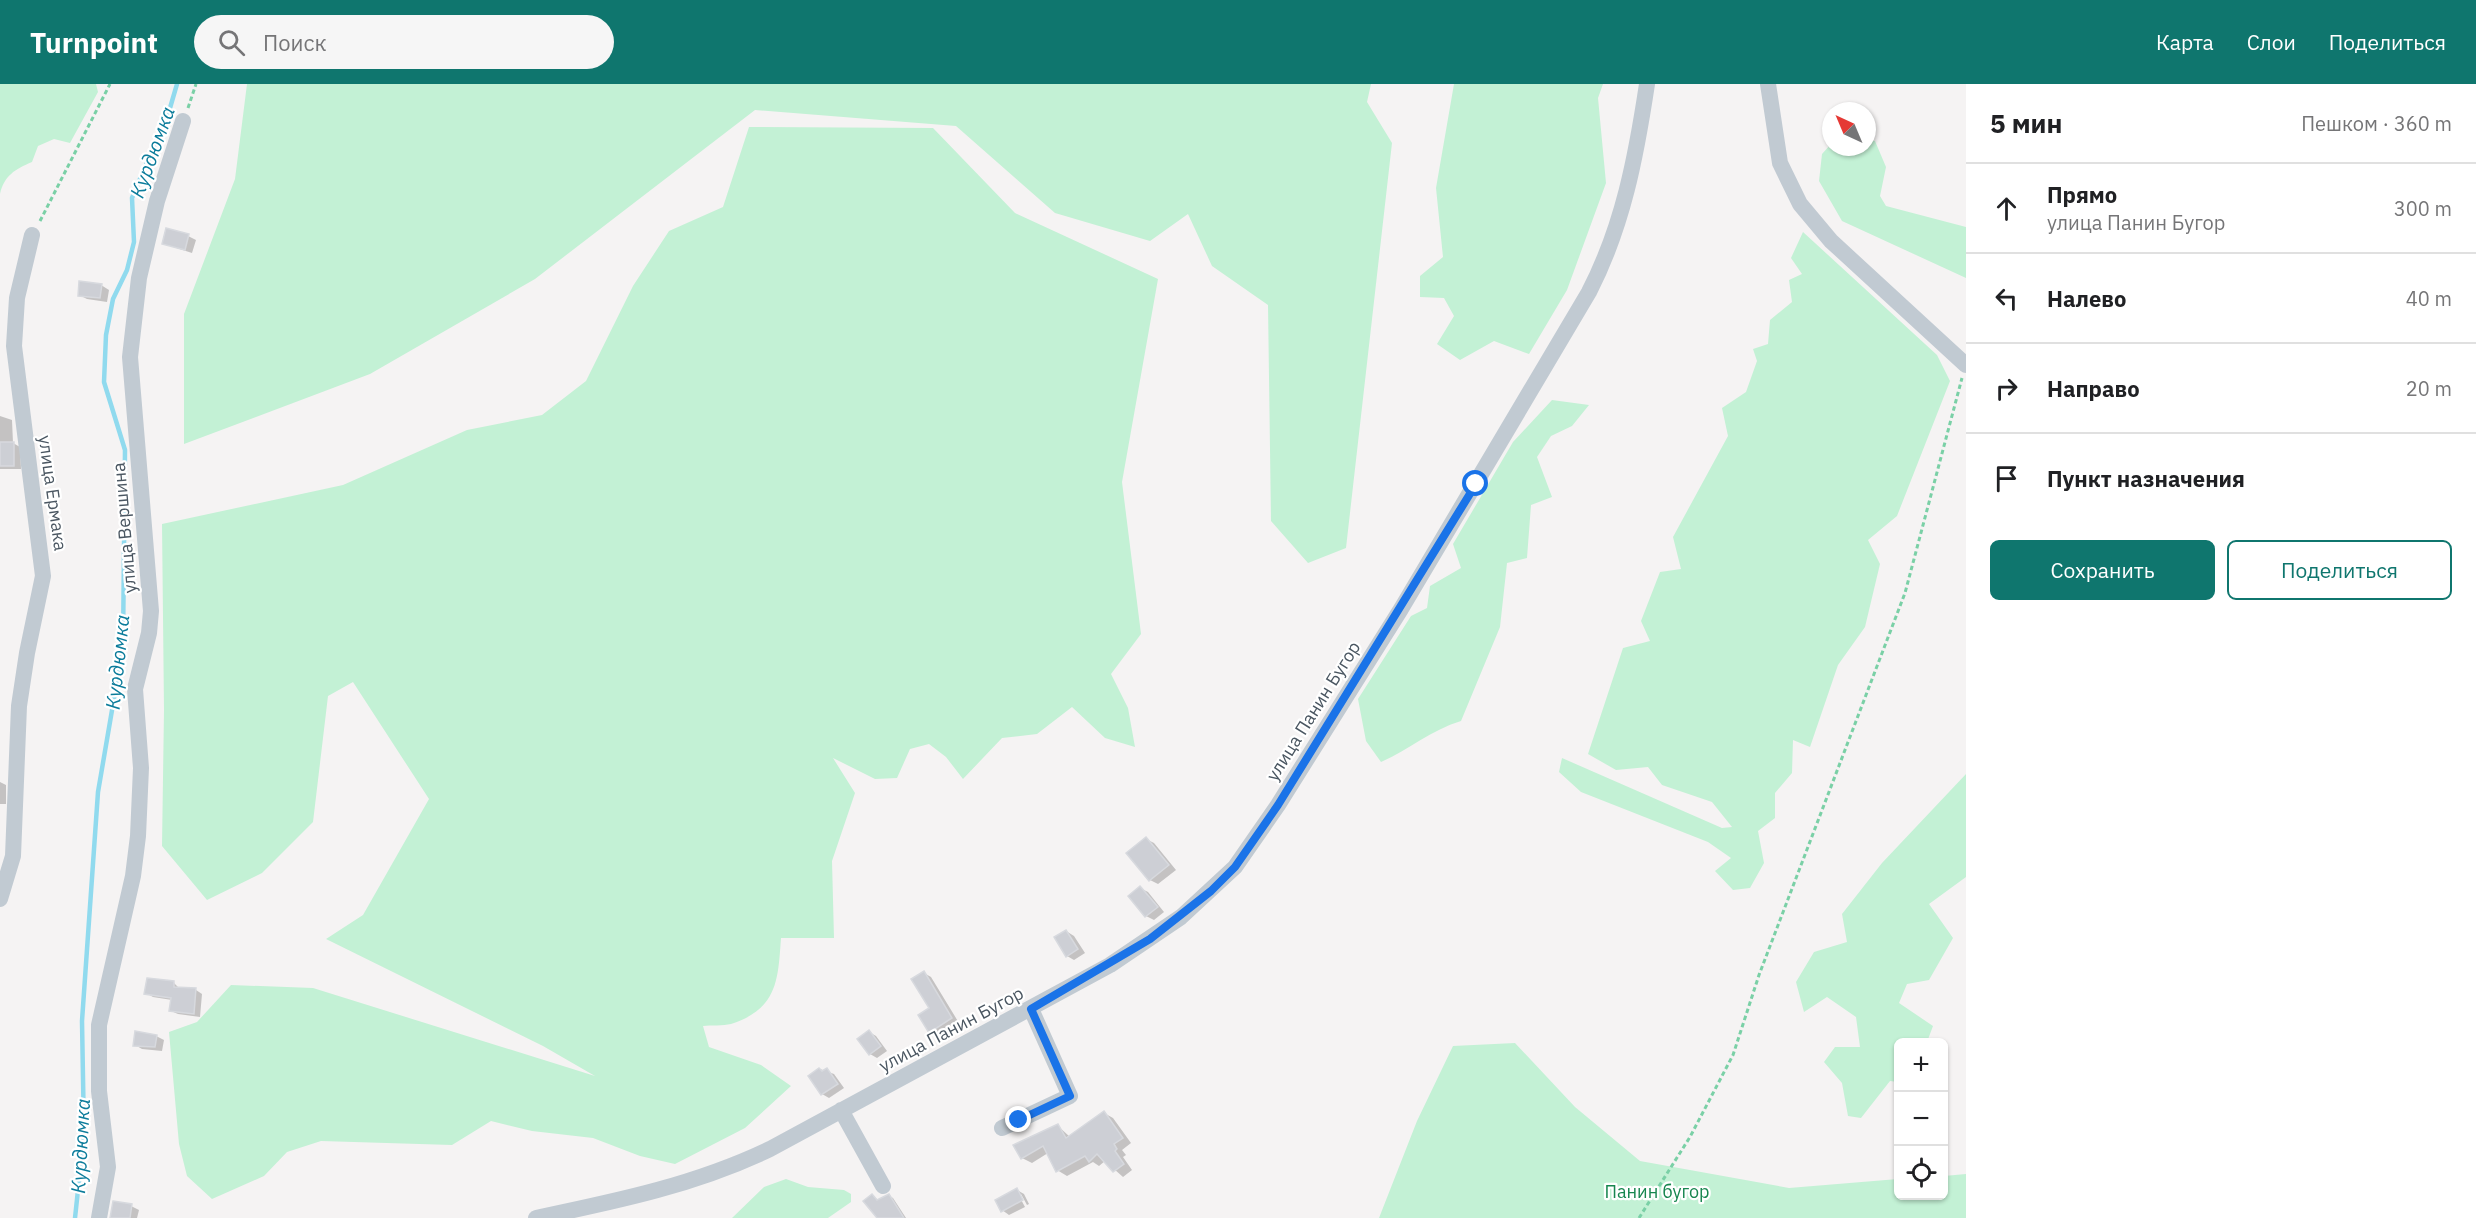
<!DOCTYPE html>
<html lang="ru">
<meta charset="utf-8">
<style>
body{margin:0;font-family:"IBM Plex Sans",sans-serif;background:#f6f6f6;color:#202124}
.controls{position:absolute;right:18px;bottom:18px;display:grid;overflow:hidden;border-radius:9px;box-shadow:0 2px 4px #0004}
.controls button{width:54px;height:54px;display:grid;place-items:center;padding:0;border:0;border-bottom:2px solid #e0e0e0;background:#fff;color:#202124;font:30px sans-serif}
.compass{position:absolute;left:1822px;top:18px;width:54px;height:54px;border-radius:50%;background:#fff;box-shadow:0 2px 4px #0004;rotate:316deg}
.stop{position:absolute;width:18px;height:18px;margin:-14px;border:4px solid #1a73e8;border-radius:50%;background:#fff}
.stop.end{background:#1a73e8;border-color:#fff;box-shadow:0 2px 6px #0008}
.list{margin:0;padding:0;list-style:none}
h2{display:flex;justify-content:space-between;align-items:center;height:78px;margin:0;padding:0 24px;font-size:26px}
h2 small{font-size:20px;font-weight:400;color:#757577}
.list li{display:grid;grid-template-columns:39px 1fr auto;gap:18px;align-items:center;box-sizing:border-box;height:90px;padding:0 24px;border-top:2px solid #e0e0e0}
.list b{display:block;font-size:22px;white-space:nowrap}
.list p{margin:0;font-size:20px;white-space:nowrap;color:#757577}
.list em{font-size:20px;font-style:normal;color:#757577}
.actions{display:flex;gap:12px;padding:18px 24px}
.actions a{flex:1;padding:14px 0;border:2px solid #0f766e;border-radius:9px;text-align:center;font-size:21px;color:#0f766e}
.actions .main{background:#0f766e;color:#fff}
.icon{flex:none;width:33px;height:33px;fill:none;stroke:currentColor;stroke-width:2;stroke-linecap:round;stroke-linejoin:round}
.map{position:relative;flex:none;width:1966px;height:1134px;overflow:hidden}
header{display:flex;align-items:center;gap:36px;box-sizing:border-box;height:84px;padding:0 30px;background:#0f766e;color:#fff}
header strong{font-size:28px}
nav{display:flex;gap:33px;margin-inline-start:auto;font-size:21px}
.search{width:420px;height:54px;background:#f6f6f6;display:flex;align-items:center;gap:15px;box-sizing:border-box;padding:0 21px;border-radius:33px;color:#757577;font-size:22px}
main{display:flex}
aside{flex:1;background:#fff}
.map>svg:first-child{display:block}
.green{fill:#c3f1d5}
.shadow{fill:#0003}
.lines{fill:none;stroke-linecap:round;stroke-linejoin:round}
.stream{stroke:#90daee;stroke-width:4.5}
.building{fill:#cdcfd5;stroke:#d7d9de;stroke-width:1.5}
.path{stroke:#7ad0a6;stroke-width:3;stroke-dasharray:4.5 3;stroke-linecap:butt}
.minor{stroke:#c1cad2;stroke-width:16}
.route{stroke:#1a73e8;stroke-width:8}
.labels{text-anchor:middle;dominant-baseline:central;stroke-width:4.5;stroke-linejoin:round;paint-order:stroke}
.street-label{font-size:18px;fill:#4a5661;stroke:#fff}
.park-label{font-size:18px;fill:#17864f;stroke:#fff}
.water-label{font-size:20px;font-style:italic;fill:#0c7c9b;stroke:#fff}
</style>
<header>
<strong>Turnpoint</strong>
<div class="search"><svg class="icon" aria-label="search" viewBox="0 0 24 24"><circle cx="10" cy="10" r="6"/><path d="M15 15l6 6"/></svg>Поиск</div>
<nav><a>Карта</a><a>Слои</a><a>Поделиться</a></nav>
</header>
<main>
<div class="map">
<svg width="1966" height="1134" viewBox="0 0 1966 1134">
<rect width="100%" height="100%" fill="#f5f3f3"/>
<path class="green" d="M0,0H96L98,8L70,59L54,55L38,62L32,78C15,85 4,92 0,110Z
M247,0H1371L1367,18L1392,59L1346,464L1308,479L1271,437L1268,221L1212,182L1188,130L1150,157L1055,129L956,42L755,26L535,195L370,290L184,360V230L235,95Z
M1454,0H1603L1598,14L1606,99L1567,206L1529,270L1494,257L1460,276L1437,260L1454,232L1444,214L1420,213V192L1443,173L1436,104Z
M749,43L933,44L1015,129L1158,195L1122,398L1141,550L1111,590L1128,624L1135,663L1105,654L1072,623L1037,650L1002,654L963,695L946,673L929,660L910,665L897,694L875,695L833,674L855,709L832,777L834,854H781C778,895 778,925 731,940C723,942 711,941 703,942L709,963L761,981L791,1002L745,1044L675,1080L640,1072L593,1054L532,1047L491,1037L452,1061L321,1057L287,1068L264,1092L212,1115L187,1092L179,1060L169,948L197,938L231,901L313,904L595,992L543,962L326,855L363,831L429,715L353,598L328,612L313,738L262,789L207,816L162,762L164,626L162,440L343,401L467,346L542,331L586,297L633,202L669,147L723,123Z
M1867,55L1875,57L1886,83L1880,112L1886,122L1966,143V194L1842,137L1819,97L1822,70L1831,60V63H1867Z
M1803,148L1937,271L1950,297L1897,432L1868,456L1880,480L1865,543L1838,581L1810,663L1793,656L1792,689L1775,709V734L1758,747L1764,779L1750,804L1733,806L1715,787L1731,774L1708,758L1581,708L1559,688L1562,674L1722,744L1732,743L1712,718L1662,701L1648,683L1616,686L1588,670L1623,564L1650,557L1641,537L1660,488L1681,485L1673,453L1728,352L1722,324L1746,308L1757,277L1753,265L1768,260L1770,236L1792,218L1789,196L1802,190L1791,174Z
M1552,316L1589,321L1572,342L1551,352L1537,373L1552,413L1531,421L1527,474L1507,479L1500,543L1461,637C1431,646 1410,665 1381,678L1366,657L1358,615L1411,532L1427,524L1430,502L1461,484L1453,460L1513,358Z
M1966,690V793L1929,820L1953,854L1929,896L1907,900L1899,919L1933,942L1927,958H1898V998L1890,997L1861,1034L1848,1032L1842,999L1824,978L1835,963H1860L1856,933L1827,913L1804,928L1796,898L1814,868L1847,858L1842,830L1882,779Z
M1515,959L1575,1023L1640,1077L1789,1104L1898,1095V1112H1944V1092L1966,1090V1134H1379L1417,1037L1453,962Z
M786,1095L808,1103L844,1106L851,1110V1118L828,1134H732L764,1103Z"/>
<path class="shadow" d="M188,152L196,156L192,169L164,160Z
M101,201L109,206L107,218L87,215L79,211Z
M0,332L12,336L13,359L20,363L21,385H0Z
M0,698L6,701V720H0Z
M1146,755L1154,759L1176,786L1158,800L1150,796L1128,769Z
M1140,804L1148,808L1164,828L1154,836L1146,832L1130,812Z
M1066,847L1074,852L1085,869L1074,876L1067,872Z
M924,889L931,893L959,939L938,952L931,948V924Z
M174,899L180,905L196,906L202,910L200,933L178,930L171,927L172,916L153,913L146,909Z
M869,948L876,952L887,967L877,974L870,970Z
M156,952L164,956L162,967L142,965L135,961Z
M820,985L834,990L844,1004L829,1014L822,1010Z
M1104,1029L1113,1034L1131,1059L1122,1066L1126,1071L1123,1073L1132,1086L1123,1093L1105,1077L1099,1082L1093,1078L1067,1092L1057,1086L1048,1069L1032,1079L1022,1074L1058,1042L1070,1053Z
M1017,1106L1024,1110L1029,1120L1027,1121L1021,1110H1018L1025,1123L1009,1131L1002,1126Z
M872,1111L879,1117L889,1112L893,1114L906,1134H879Z
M131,1122L139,1126L137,1134H111Z"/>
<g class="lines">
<path class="stream" d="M75,1134L84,1050L82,937L98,708L123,562L125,366L104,298L106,251L113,215L127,186L134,158L132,114L170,24L177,0"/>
</g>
<path class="building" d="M166,144L189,150L185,166L162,160Z
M79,197L102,200L100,214L78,212Z
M0,358H14V382H0Z
M1146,753L1169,781L1149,797L1126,769Z
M1140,802L1158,823L1145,833L1128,812Z
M1066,846L1078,865L1066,873L1054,853Z
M924,887L952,934L929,949L918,931L929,924L911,895Z
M147,894L174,897V903L196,904L194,930L169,927L171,914L144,910Z
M869,946L881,962L869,971L857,955Z
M135,947L157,951L155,963L133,962Z
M819,984L822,987L827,984L838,1000L821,1011L808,992Z
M1104,1027L1123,1054L1114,1060L1117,1065L1115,1067L1124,1080L1113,1088L1097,1070L1089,1078L1085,1072L1056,1088L1043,1062L1021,1075L1013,1061L1058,1040L1066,1054Z
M1017,1104L1023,1116L1001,1128L995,1116Z
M872,1110L877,1116L889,1110L904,1134H877L863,1117Z
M113,1117L132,1120L130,1134H110Z"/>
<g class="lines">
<path class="path" d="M188,24L196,0
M40,137L110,0
M1639,1134L1690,1053L1733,971L1759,891L1905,509L1962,294"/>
<path class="minor" d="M1768,0L1780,79L1800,120L1831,157L1966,281
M0,815L13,772L19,622L27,569L43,492L14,262L17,214L32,151
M841,1026L883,1102
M1002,1044L1070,1012L1031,925
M99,1134L108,1083L99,1007V941L133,792L138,752L141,684L135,605L149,549L151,527L130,273L139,194L157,117L183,37
M536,1134C617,1117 695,1101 770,1065L1110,881L1181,833L1235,783L1278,721L1401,525L1589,208C1623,142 1636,73 1647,0"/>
</g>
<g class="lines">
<path class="route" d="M1019,1036L1070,1012L1031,925L1150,855L1211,807L1235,783L1278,721L1476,400"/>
</g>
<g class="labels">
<g class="street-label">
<text transform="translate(53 409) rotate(82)">улица Ермака</text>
<text transform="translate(124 444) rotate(-95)">улица Вершина</text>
<text transform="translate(1313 627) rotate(-58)">улица Панин Бугор</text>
<text transform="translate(951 945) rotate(-28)">улица Панин Бугор</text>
</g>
<g class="park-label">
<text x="1657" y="1107">Панин бугор</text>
</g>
<g class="water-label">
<text transform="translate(152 68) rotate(-70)">Курдюмка</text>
<text transform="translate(117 578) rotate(-84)">Курдюмка</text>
<text transform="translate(80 1062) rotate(-87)">Курдюмка</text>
</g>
</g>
</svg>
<div class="controls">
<button>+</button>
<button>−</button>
<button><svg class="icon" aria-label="locate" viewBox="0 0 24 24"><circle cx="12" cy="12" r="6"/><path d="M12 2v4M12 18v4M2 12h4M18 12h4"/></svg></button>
</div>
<svg class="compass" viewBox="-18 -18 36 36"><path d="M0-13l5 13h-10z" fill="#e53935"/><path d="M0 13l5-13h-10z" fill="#757577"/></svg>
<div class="stop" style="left:1476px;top:400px"></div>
<div class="stop end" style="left:1019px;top:1036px"></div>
</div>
<aside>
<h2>5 мин<small>Пешком · 360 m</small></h2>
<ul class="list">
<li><svg class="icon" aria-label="ahead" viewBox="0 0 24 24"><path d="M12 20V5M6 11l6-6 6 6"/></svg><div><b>Прямо</b><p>улица Панин Бугор</p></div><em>300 m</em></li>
<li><svg class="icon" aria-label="left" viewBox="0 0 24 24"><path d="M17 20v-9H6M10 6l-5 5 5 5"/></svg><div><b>Налево</b></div><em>40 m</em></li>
<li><svg class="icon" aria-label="right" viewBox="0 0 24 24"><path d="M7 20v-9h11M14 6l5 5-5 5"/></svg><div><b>Направо</b></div><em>20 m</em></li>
<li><svg class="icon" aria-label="arrive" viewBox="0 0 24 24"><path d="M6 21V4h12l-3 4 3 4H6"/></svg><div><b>Пункт назначения</b></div></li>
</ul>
<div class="actions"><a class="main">Сохранить</a><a>Поделиться</a></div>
</aside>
</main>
